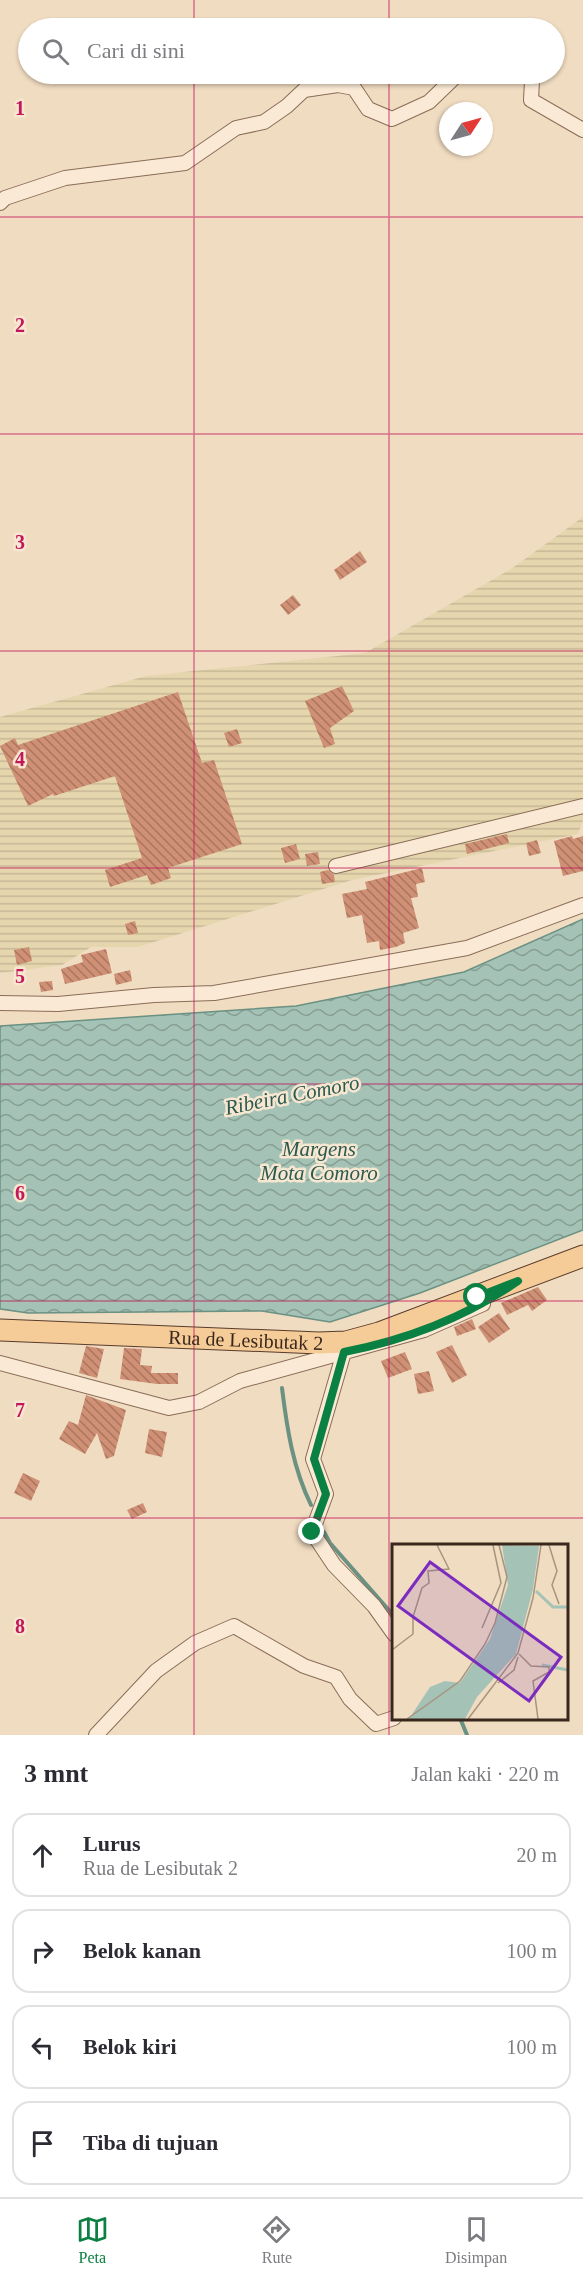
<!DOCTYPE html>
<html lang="id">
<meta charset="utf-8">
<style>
body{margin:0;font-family:"Times New Roman",serif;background:#f7f7f7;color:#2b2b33}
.compass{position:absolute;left:439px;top:102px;width:54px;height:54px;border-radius:50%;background:#fff;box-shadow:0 2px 4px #0004;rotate:54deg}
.stop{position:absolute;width:18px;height:18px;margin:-14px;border:4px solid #0b8043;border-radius:50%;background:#fff}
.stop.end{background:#0b8043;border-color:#fff;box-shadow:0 2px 6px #0008}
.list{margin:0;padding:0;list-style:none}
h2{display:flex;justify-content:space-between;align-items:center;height:78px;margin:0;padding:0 24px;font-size:26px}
h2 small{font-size:20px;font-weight:400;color:#7c7c81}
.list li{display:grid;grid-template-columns:39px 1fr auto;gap:18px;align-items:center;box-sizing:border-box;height:84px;margin:0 12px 12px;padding:0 12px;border:2px solid #e1e1e2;border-radius:18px}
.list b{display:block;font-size:22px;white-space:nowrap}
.list p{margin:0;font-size:20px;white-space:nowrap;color:#7c7c81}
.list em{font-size:20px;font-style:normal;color:#7c7c81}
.icon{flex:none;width:33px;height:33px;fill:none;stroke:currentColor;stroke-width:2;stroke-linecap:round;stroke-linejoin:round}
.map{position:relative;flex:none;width:583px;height:1735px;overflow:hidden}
.search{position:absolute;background:#fff;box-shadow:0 2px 4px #0004;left:18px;right:18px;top:18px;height:66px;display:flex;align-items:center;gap:15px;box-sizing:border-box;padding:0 21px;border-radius:33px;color:#7c7c81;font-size:22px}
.sheet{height:462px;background:#fff}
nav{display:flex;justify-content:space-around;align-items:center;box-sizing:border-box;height:84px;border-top:2px solid #e1e1e2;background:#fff;font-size:16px;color:#7c7c81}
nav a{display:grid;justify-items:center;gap:3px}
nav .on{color:#0b8043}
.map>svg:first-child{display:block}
.farmland{fill:url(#farmland-rules)}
.water{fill:url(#water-waves);stroke:#6a9182;stroke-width:1.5}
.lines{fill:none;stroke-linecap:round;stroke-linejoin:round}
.stream{stroke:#6a9182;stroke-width:4}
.building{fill:url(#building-back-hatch)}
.street-casing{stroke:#8a6c58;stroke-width:16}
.primary-casing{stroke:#583b2c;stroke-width:23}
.street{stroke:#faead5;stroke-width:14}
.primary{stroke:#f5cc97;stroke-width:21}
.route{stroke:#0b8043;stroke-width:8}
.grid{fill:none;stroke:#c2185b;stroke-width:1.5;stroke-opacity:0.55}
.labels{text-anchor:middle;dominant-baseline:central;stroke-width:5;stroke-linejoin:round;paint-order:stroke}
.street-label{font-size:20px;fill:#39271d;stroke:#f7e7d1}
.water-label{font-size:21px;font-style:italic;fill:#2b5a51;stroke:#f7e7d1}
.inset-river{fill:none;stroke:#a4c2b5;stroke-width:3}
.inset-road{fill:none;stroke:#a7947f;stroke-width:1.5}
.view{fill:#7b2cbf;fill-opacity:0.15;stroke:#7b2cbf;stroke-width:3}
.inset-edge{fill:none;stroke:#39271d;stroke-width:3}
.grid-label{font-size:20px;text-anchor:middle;font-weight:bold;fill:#c2185b;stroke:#f7e7d1;stroke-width:5;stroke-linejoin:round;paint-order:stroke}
</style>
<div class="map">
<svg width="583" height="1735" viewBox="0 0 583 1735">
<defs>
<pattern id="farmland-rules" width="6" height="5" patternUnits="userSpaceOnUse" patternTransform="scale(1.5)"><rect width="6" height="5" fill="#e6d6ae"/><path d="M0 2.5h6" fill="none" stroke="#c6b895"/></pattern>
<pattern id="water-waves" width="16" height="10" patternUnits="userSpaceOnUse" patternTransform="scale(1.5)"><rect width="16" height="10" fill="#a4c2b5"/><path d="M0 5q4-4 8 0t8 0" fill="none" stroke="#879e93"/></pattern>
<pattern id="building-back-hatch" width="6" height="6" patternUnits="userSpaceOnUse" patternTransform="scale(1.5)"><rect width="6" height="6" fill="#d09075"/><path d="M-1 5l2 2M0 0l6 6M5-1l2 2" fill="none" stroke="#aa765f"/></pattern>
</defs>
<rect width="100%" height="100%" fill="#f0dcc1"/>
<path class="farmland" d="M583,517V820L578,834L352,880L138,947H91L62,965L0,973V717L146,676L365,653L511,569Z"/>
<path class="water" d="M583,919V1230L420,1293L330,1322L262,1311L28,1313L0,1309V1026L296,1006L464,972Z"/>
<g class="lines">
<path class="stream" d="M282,1388C287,1429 293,1468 311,1505
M324,1532L330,1543L394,1616
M460,1718L467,1735"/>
</g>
<path class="building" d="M360,551L367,562L340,580L334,570Z
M293,595L301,605L288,615L280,605Z
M342,686L354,711L330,728L335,744L324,748L305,701Z
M178,692L202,763L214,760L242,844L168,868L171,878L151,885L147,875L110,887L105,870L142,858L115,776L54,796L53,794L28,806L0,746L15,738L18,745Z
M237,729L242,743L229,747L224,733Z
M507,834L509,843L467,854L465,844Z
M572,836L573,839L583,836V871L563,876L554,841Z
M537,840L541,853L529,856L526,843Z
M296,844L300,859L285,863L281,848Z
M318,852L320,864L307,866L305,854Z
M422,868L425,882L416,884L418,897L411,898L419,928L403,933L405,943L396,947L380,950L379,941L367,943L362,915L347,918L342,894L367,889L365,882Z
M328,870L334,875L335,882L322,884L320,872Z
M135,921L138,933L128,935L125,924Z
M29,947L32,961L17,965L14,950Z
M106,949L112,973L65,984L61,969L83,962L81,955Z
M130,970L132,981L116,985L114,974Z
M52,981L53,990L41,992L39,982Z
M538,1287L547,1300L532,1311L528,1305L507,1315L501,1303Z
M499,1313L510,1329L489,1343L478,1327Z
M472,1319L476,1329L457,1336L454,1327Z
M452,1345L467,1375L452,1383L436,1352Z
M86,1346L104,1349L97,1378L79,1373Z
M124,1348L142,1349L140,1365L152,1366L151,1373H178V1384H157L120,1379Z
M405,1352L412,1369L388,1378L381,1361Z
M429,1371L434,1391L418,1394L414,1374Z
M86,1395L126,1410L114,1456L106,1459L97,1433L85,1454L59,1439L69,1421L78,1425Z
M149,1429L167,1432L162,1457L145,1453Z
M23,1473L40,1481L31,1501L14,1493Z
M143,1503L147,1512L132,1519L127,1510Z"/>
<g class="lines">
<defs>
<path id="street" d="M529,74L532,81L531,100L583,130
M0,203L5,198L65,178L185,163L236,128L264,122L287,106L304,90L338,85L354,88L368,109L392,119L429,102L458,74
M336,866L583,806
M0,1003L58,1004L154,995L214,993L467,948L583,905
M344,1352L313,1459L326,1494L312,1532L334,1565L374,1606L394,1634
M0,1363L169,1408L199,1402L240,1381L424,1330L483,1304
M96,1735L156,1671L195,1643L234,1626L304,1666L336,1677L350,1699L376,1724L394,1718"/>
<g id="primary">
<path id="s1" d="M0,1330L319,1343L346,1342L379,1333L583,1256"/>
</g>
</defs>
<use href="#street" class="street-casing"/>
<use href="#primary" class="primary-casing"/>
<use href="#street" class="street"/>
<use href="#primary" class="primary"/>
</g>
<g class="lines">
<path class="route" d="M312,1532L326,1494L314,1459L344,1352C406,1340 466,1317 518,1281L477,1297"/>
</g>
<path class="grid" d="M194,0V28M389,0V28M194,74V1735M389,74V1735M0,217H583M0,434H583M0,651H583M0,868H583M0,1084H583M0,1301H583M0,1518H583"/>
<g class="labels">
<g class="street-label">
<text stroke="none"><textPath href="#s1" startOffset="246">Rua de Lesibutak 2</textPath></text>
</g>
<g class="water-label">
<text transform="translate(292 1095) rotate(-11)">Ribeira Comoro</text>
<text x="319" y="1149">Margens<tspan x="319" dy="24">Mota Comoro</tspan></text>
</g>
</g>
<g transform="translate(392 1544)">
<rect width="176" height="176" fill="#f0dcc1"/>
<path d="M110,1L147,2L141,45L124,110L85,153L73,175H17L38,143L53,137L68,139L98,95L116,41Z" fill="#a4c2b5"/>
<path class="inset-river" d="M144,47L161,63H176M150,121L176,126"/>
<path class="inset-road" d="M157,1L165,27L160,41L167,60M90,84L109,39L101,1M0,106L21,90V73L30,44L37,39L36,27L57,25L45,1M127,110L139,122L157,123V128L141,137L146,175M106,139L122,126L126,113M15,175L68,137L93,100L103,79L115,33L107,1M76,175L126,109L141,54L149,1"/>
<path class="view" d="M38,18L169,113L137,157L6,62Z"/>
<rect width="176" height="176" class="inset-edge"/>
</g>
<g class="grid-label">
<text x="20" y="115">1</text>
<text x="20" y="332">2</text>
<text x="20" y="549">3</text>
<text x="20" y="766">4</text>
<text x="20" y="983">5</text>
<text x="20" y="1200">6</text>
<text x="20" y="1417">7</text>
<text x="20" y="1633">8</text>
</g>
</svg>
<svg class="compass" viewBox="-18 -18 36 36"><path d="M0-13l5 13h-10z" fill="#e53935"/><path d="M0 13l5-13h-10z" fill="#7c7c81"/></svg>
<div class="stop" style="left:477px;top:1297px"></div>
<div class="stop end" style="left:312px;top:1532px"></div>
<div class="search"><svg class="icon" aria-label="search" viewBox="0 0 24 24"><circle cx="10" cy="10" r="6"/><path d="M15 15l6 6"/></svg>Cari di sini</div>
</div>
<section class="sheet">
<h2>3 mnt<small>Jalan kaki · 220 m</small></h2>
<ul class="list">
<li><svg class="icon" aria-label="ahead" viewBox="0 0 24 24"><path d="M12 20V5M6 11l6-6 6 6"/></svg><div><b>Lurus</b><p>Rua de Lesibutak 2</p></div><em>20 m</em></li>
<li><svg class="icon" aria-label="right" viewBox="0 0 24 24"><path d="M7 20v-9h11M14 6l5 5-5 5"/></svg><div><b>Belok kanan</b></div><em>100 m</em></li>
<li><svg class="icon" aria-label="left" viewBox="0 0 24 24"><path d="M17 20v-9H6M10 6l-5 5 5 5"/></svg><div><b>Belok kiri</b></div><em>100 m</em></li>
<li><svg class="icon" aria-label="arrive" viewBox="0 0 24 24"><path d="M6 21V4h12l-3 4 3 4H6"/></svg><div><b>Tiba di tujuan</b></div></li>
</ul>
</section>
<nav>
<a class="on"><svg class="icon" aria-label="map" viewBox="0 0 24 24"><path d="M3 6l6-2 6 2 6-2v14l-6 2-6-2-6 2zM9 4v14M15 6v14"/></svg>Peta</a>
<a><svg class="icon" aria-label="directions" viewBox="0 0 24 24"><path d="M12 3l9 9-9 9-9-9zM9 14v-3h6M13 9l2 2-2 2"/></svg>Rute</a>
<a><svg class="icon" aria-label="saved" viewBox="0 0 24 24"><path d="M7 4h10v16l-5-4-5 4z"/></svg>Disimpan</a>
</nav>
